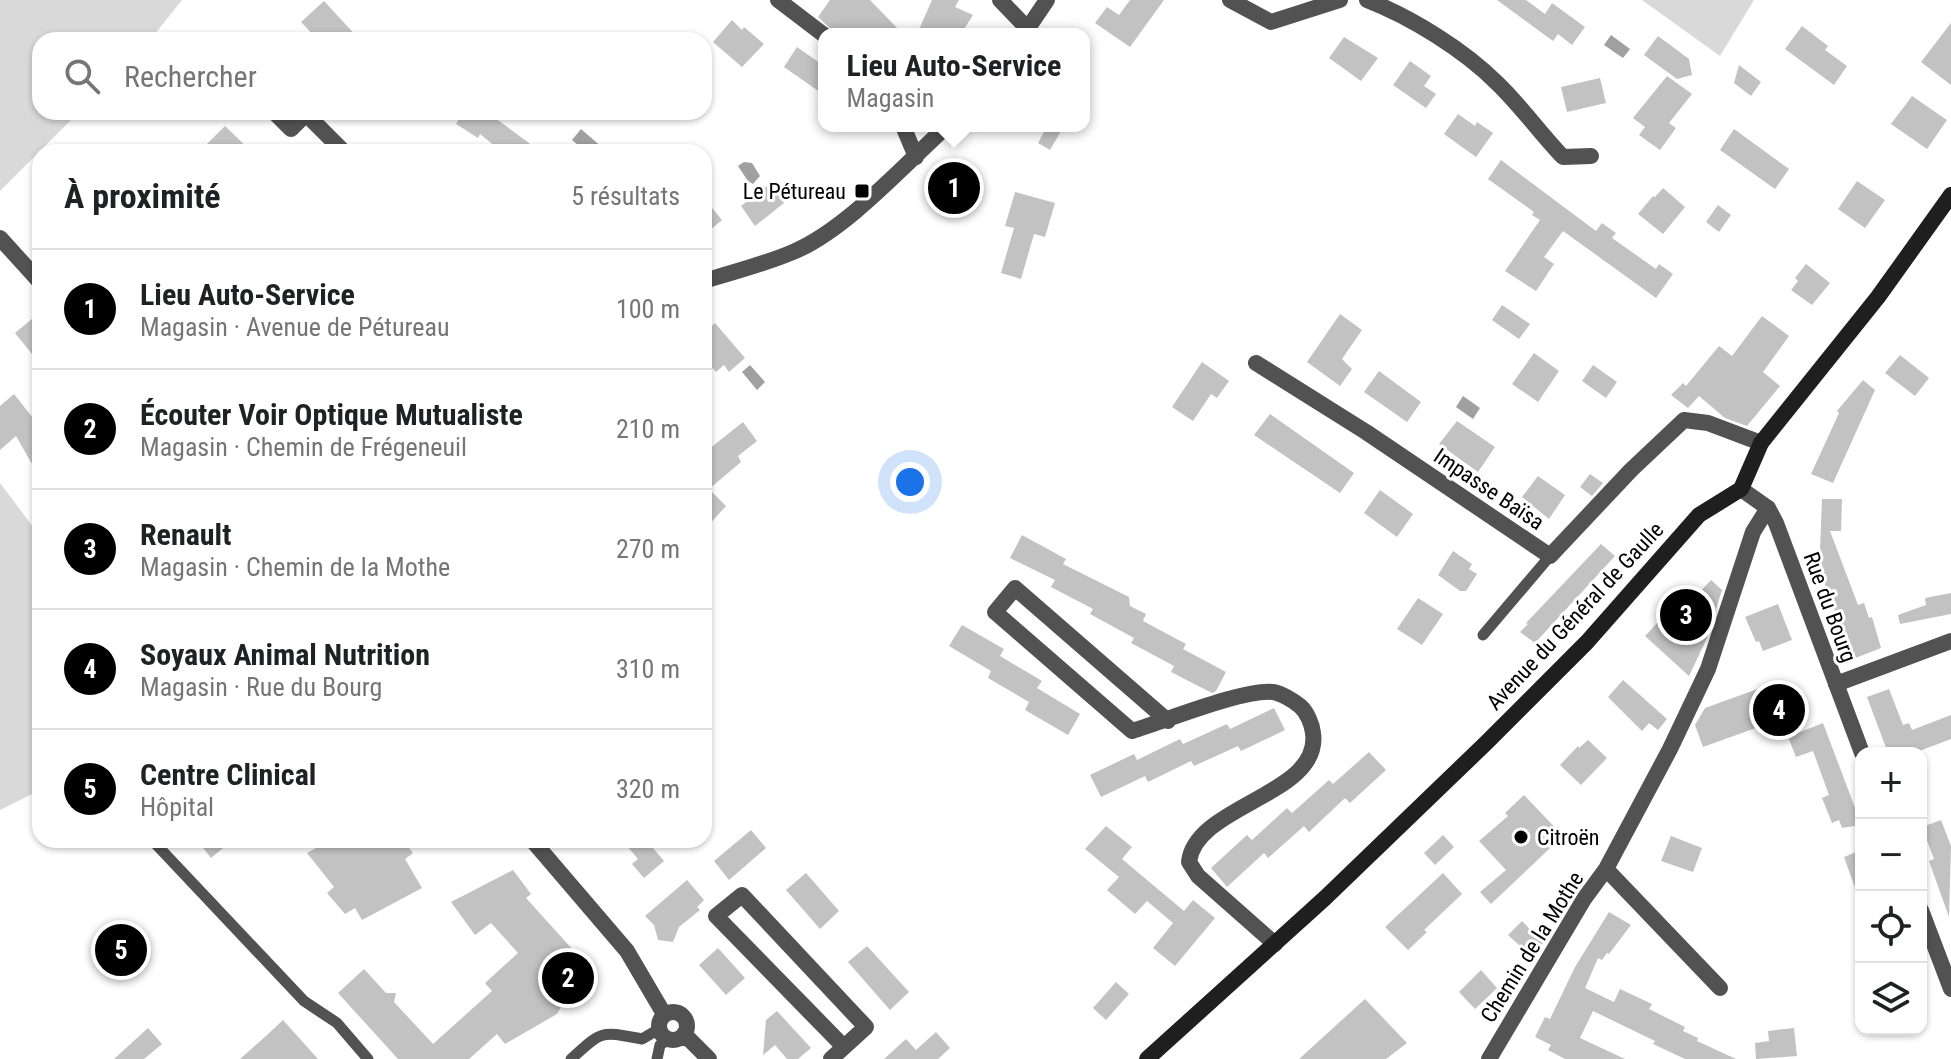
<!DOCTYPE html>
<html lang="fr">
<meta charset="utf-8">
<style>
body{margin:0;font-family:"Roboto Condensed",sans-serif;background:#f6f6f6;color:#202124}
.controls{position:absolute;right:24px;bottom:24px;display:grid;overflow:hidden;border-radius:16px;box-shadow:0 2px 6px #0004}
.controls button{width:72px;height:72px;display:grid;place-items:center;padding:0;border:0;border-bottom:2px solid #e0e0e0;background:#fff;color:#202124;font:40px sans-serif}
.you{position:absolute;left:910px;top:482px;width:28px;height:28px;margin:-20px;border:6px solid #fff;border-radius:50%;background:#1a73e8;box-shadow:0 0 0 12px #1a73e833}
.badge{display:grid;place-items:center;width:52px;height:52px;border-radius:50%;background:#000;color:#fff;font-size:26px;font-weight:700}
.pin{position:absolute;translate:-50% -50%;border:4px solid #fff;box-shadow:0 2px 8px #0006}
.popup{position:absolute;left:818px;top:28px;width:272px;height:104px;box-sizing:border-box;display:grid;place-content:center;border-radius:16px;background:#fff;filter:drop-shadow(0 2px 6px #0005);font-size:26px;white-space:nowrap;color:#757577}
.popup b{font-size:30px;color:#202124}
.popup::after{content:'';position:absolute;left:50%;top:100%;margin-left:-16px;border:16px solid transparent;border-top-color:#fff}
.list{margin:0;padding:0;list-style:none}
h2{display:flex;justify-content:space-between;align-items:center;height:104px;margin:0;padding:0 32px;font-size:34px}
h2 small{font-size:26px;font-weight:400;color:#757577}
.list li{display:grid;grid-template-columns:52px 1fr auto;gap:24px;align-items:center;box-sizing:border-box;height:120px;padding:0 32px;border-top:2px solid #e0e0e0}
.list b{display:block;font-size:30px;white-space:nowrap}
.list p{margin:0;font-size:26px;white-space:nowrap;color:#757577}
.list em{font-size:26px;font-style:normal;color:#757577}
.icon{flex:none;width:44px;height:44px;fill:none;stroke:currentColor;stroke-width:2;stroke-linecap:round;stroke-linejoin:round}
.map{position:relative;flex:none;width:1951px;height:1059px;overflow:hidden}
.search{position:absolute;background:#fff;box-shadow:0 2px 6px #0004;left:32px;top:32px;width:680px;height:88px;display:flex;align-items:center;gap:20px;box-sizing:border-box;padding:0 28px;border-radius:24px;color:#757577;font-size:30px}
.panel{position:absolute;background:#fff;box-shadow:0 2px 6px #0004;left:32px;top:144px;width:680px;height:704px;border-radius:24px}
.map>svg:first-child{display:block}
.green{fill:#d9d9d9}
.water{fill:#a0a0a0}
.building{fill:#c2c2c2}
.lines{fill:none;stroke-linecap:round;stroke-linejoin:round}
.service{stroke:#525252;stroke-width:11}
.minor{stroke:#525252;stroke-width:16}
.tertiary{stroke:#525252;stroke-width:16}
.secondary{stroke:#1f1f1f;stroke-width:16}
.poi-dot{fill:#000;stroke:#fff;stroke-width:3}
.labels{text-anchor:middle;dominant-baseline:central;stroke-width:6;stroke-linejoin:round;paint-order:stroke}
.poi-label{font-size:22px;fill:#000;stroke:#fff;text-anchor:end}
.street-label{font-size:22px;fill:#000;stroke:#fff}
</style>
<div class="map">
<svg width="1951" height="1059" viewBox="0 0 1951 1059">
<rect width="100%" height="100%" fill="#fff"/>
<path class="green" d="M0,0H182L150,40H40V112H79L0,191Z
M1642,0H1754L1720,56Z
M0,483L40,536V790L0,810Z"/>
<path class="water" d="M1611,35L1630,49L1623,58L1604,45Z
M581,129L603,148L599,152H586L572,140Z
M744,162L752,163L760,176L753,184L748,181L738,166Z
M750,365L765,382L757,390L742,372Z
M1463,396L1480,408L1473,419L1456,407Z"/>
<path class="building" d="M830,0H870L903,34H836L818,17Z
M932,0H959L955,7L973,15L961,34H917Z
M1130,0H1164L1130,47L1095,23L1107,7L1119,15Z
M1497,0H1526L1545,14L1552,3L1585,27L1572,45L1558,34L1553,41Z
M324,1L349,28L360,40H318L301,22Z
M732,20L742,30L744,27L764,44L742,67L713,42Z
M1951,23V85L1921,62Z
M1802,26L1828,46L1825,50L1847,66L1834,85L1785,49Z
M1658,36L1689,59L1692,75L1677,79L1644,55Z
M1344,37L1378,58L1361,81L1329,58Z
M797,47L824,66V95L784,67Z
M1410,61L1431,76L1424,86L1436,94L1426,108L1393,85Z
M1739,65L1761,82L1751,96L1734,83Z
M1667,76L1692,94L1669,123L1676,128L1660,150L1639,135L1645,127L1633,118Z
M1600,78L1606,103L1567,112L1561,87Z
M1912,96L1947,120L1927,149L1891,124Z
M463,112H487L541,152H502L480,134L478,138L456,124Z
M1458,114L1475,126L1477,122L1493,133L1476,157L1444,134Z
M225,126L252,152H199Z
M1047,126H1064L1050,150L1038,143Z
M1734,129L1789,169L1775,189L1720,150Z
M1501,160L1596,231L1602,223L1616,233L1612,238L1656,269L1659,264L1673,274L1656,298L1563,231L1544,257L1554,264L1536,291L1505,271L1540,220L1532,215L1534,212L1488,179Z
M1857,181L1885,200L1865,228L1838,209Z
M770,184L784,203L755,226L741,206Z
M1663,188L1685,207L1663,234L1638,214L1653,196L1655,197Z
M1015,192L1055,203L1045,237L1034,234L1021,279L1001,273L1014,228L1005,226Z
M704,198L722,220L704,235Z
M1718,205L1731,215L1719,232L1706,222Z
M1806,264L1830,283L1812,305L1791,290L1798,281L1795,278Z
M1502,305L1530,324L1519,339L1492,320Z
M1340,314L1362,330L1342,359L1352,369L1340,386L1307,362Z
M1762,316L1789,336L1763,372L1780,386L1747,426L1725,418L1699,396L1688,408L1671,395L1683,383L1686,386L1719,346L1732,356Z
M33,318L40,327V364L15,333Z
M715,323L745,358L729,372L724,365L716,372L704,358V333Z
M1534,353L1559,371L1538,402L1512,384Z
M1900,355L1929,378L1915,396L1885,373Z
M1202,362L1229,381L1217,398L1211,394L1193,421L1172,407Z
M1593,365L1617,382L1606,398L1582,381Z
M1379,371L1421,402L1407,422L1364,392Z
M1863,380L1875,390L1833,483L1811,474L1839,413L1837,411Z
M14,394L40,427V478L16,436L0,450V406Z
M1270,414L1354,473L1340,493L1254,435Z
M1457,421L1495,447L1478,472L1439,444Z
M743,422L757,441L738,456L741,462L709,489L726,506L704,530V453Z
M1590,474L1603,483L1592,496L1580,487Z
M1538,476L1565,495L1549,519L1522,497Z
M1380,490L1413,514L1397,537L1364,513Z
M1822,499H1842L1841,531H1830L1858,605L1864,603L1869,618L1872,617L1881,648L1853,659L1813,553L1820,550Z
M1022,535L1066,559L1063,564L1129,597L1130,606L1146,614L1143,621L1186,644L1183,649L1226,672L1216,691L1212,693L1171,672L1174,666L1131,643L1134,638L1090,614L1093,609L1051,587L1055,580L1010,558Z
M1601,544L1615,556L1535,643L1520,632L1528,624L1526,623Z
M1453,551L1472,564L1469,569L1477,574L1466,591H1460L1438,575Z
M1711,580L1722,590L1707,638L1689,676L1645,636L1685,593L1692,600Z
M1951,593V614L1900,624L1898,615L1926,605L1925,598Z
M1418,598L1443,614L1422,645L1397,629Z
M1778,604L1792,640L1763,651L1759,641L1756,642L1745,617Z
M962,625L1004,649L1000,656L1042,681L1037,688L1080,714L1068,735L1025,710L1029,702L988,678L991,671L949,646Z
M1623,680L1667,719L1658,730L1649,723L1642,731L1608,697Z
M1774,683L1786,717L1703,747L1695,725L1705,708Z
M1889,689L1903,725L1909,723L1912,730L1951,715V739L1914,753H1888L1867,697Z
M1274,708L1285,730L1241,751L1238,746L1194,766L1191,761L1148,782L1145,776L1101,797L1090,775L1134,754L1137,760L1180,739L1183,744L1227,724L1230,729Z
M1823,723L1857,813L1860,825L1842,828L1839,820L1832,823L1822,798L1829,795L1813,751L1796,757L1788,737Z
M1588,740L1607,758L1581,785L1560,765L1578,746L1579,748Z
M1369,752L1386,770L1350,803L1345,798L1309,832L1304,826L1268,858L1264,853L1227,887L1211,868L1247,835L1252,840L1287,808L1292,813L1329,780L1333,784Z
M1524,795L1563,836L1491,904L1480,892L1506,870L1479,841L1508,816L1505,813Z
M1941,820L1951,846L1949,917L1929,861L1934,859L1922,827Z
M1106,826L1132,847L1122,859L1184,911L1193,900L1215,918L1175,966L1153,948L1173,923L1147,901L1135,914L1107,890L1119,877L1085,849Z
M751,830L766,848L729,880L714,861Z
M1443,835L1454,847L1435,865L1424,853Z
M1671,836L1702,848L1693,872L1661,861Z
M197,840H233L211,858Z
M315,840H392L397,847L404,841L413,853L405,859L422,888L362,920L355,908L345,914L327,893L334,887L307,853L318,847Z
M622,840H646L664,861L644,878L632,864L638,859Z
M1861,850V899H1859L1844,857Z
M513,870L531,894L526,898L593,972L567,996L557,1014L505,1044L497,1034L469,1059H398L338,993L364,969L386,993H396L394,1002L433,1044L492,991L485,983L518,953L491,923L475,935L451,902Z
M806,873L839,911L820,929L786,890Z
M1443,873L1462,894L1424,930L1427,932L1408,950L1385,927Z
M687,880L704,900L697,907L700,910L679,927L673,942L658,940L654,925L645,916Z
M1609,912L1631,925L1609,954L1607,953L1602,960L1598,958L1585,988L1614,1002L1620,989L1652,1004L1649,1009L1685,1027L1683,1031L1698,1038L1697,1041L1736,1059H1685L1653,1044L1655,1041L1593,1011L1580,1038L1625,1059H1565L1548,1050L1551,1045L1535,1037L1545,1017L1550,1019L1575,967Z
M1522,921L1543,943L1534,959L1508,935Z
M867,946L909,992L890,1010L848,962Z
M718,948L745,978L726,995L699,965Z
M1481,970L1497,988L1475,1009L1459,992Z
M1116,982L1129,994L1106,1020L1093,1008Z
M1365,999L1407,1043L1386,1059H1299Z
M777,1011L811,1048L798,1059H787L775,1045L763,1055L766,1020Z
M283,1020L318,1059H240L266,1036Z
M148,1028L162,1044L144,1059H114Z
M1794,1028L1797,1056L1756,1059L1755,1043L1769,1041L1768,1031Z
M936,1032L950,1048L938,1059H884L906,1039L916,1050Z"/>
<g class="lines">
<path class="service" d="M1483,635L1550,556
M152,840L304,1001L337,1023L368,1059
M571,1059C603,1030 600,1031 642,1039L659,1029
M657,1059L660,1045L669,1039"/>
<path class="minor" d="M778,0L824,35
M1000,0L1027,28
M1230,0L1271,22L1340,0
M1367,0C1411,17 1464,50 1497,83C1521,106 1540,133 1563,157L1591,156
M1024,34L1047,0
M274,112L291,129L308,112
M306,114L344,152
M903,126L916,157
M0,238L40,282
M704,281C733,272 765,264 793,252C846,230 904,165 947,126
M1256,363L1366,432L1550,556L1631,470L1684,420L1708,423L1761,443
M1836,684L1951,641
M1168,721L1015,588L995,612L1132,731C1165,721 1243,689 1273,692C1281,693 1294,701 1300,706C1307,712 1312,724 1313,733C1322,795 1195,805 1189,862L1198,876L1275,944
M532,840L627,951L664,1014
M1606,869L1720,988
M659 1026a14 14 0 1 1 28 0a14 14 0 1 1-28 0Z
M684,1034L709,1059
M831,1059L866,1027L742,895L716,916L844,1047
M1489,1059L1584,899L1606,869L1670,749L1708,669L1753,532L1768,508"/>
<path class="tertiary" d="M1741,489L1768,508L1776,523L1862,753
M1921,910L1951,989"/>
<path class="secondary" d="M1147,1059L1325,898L1486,743L1587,642L1699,515L1741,489L1761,443L1878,297L1951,195"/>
</g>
<g class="poi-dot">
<rect x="854" y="183" width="16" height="16" rx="4"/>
<circle cx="1521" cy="837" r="8"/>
</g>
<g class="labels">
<g class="poi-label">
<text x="846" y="191">Le Pétureau</text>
<text x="1537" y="837" text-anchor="start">Citroën</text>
</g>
<g class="street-label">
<text transform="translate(1489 489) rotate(34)">Impasse Baïsa</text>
<text transform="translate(1830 607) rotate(70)">Rue du Bourg</text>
<text transform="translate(1575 616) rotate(-47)">Avenue du Général de Gaulle</text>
<text transform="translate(1532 947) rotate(-58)">Chemin de la Mothe</text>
</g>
</g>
</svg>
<div class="controls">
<button>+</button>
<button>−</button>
<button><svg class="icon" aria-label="locate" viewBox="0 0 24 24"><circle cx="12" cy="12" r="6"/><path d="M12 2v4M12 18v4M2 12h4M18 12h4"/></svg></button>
<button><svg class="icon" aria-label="layers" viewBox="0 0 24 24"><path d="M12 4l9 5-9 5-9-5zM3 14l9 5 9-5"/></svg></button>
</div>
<div class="you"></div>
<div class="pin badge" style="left:954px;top:188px">1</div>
<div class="popup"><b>Lieu Auto-Service</b>Magasin</div>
<div class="pin badge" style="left:568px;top:978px">2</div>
<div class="pin badge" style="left:1686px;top:615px">3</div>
<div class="pin badge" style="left:1779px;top:710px">4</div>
<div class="pin badge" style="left:121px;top:950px">5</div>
<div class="search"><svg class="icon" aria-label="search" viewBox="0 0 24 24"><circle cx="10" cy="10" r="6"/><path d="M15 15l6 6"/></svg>Rechercher</div>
<section class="panel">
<h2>À proximité<small>5 résultats</small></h2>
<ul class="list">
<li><span class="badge">1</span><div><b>Lieu Auto-Service</b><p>Magasin · Avenue de Pétureau</p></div><em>100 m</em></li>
<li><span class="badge">2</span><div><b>Écouter Voir Optique Mutualiste</b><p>Magasin · Chemin de Frégeneuil</p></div><em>210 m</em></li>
<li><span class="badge">3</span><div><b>Renault</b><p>Magasin · Chemin de la Mothe</p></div><em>270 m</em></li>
<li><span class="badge">4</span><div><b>Soyaux Animal Nutrition</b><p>Magasin · Rue du Bourg</p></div><em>310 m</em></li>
<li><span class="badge">5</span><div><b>Centre Clinical</b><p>Hôpital</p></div><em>320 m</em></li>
</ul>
</section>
</div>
